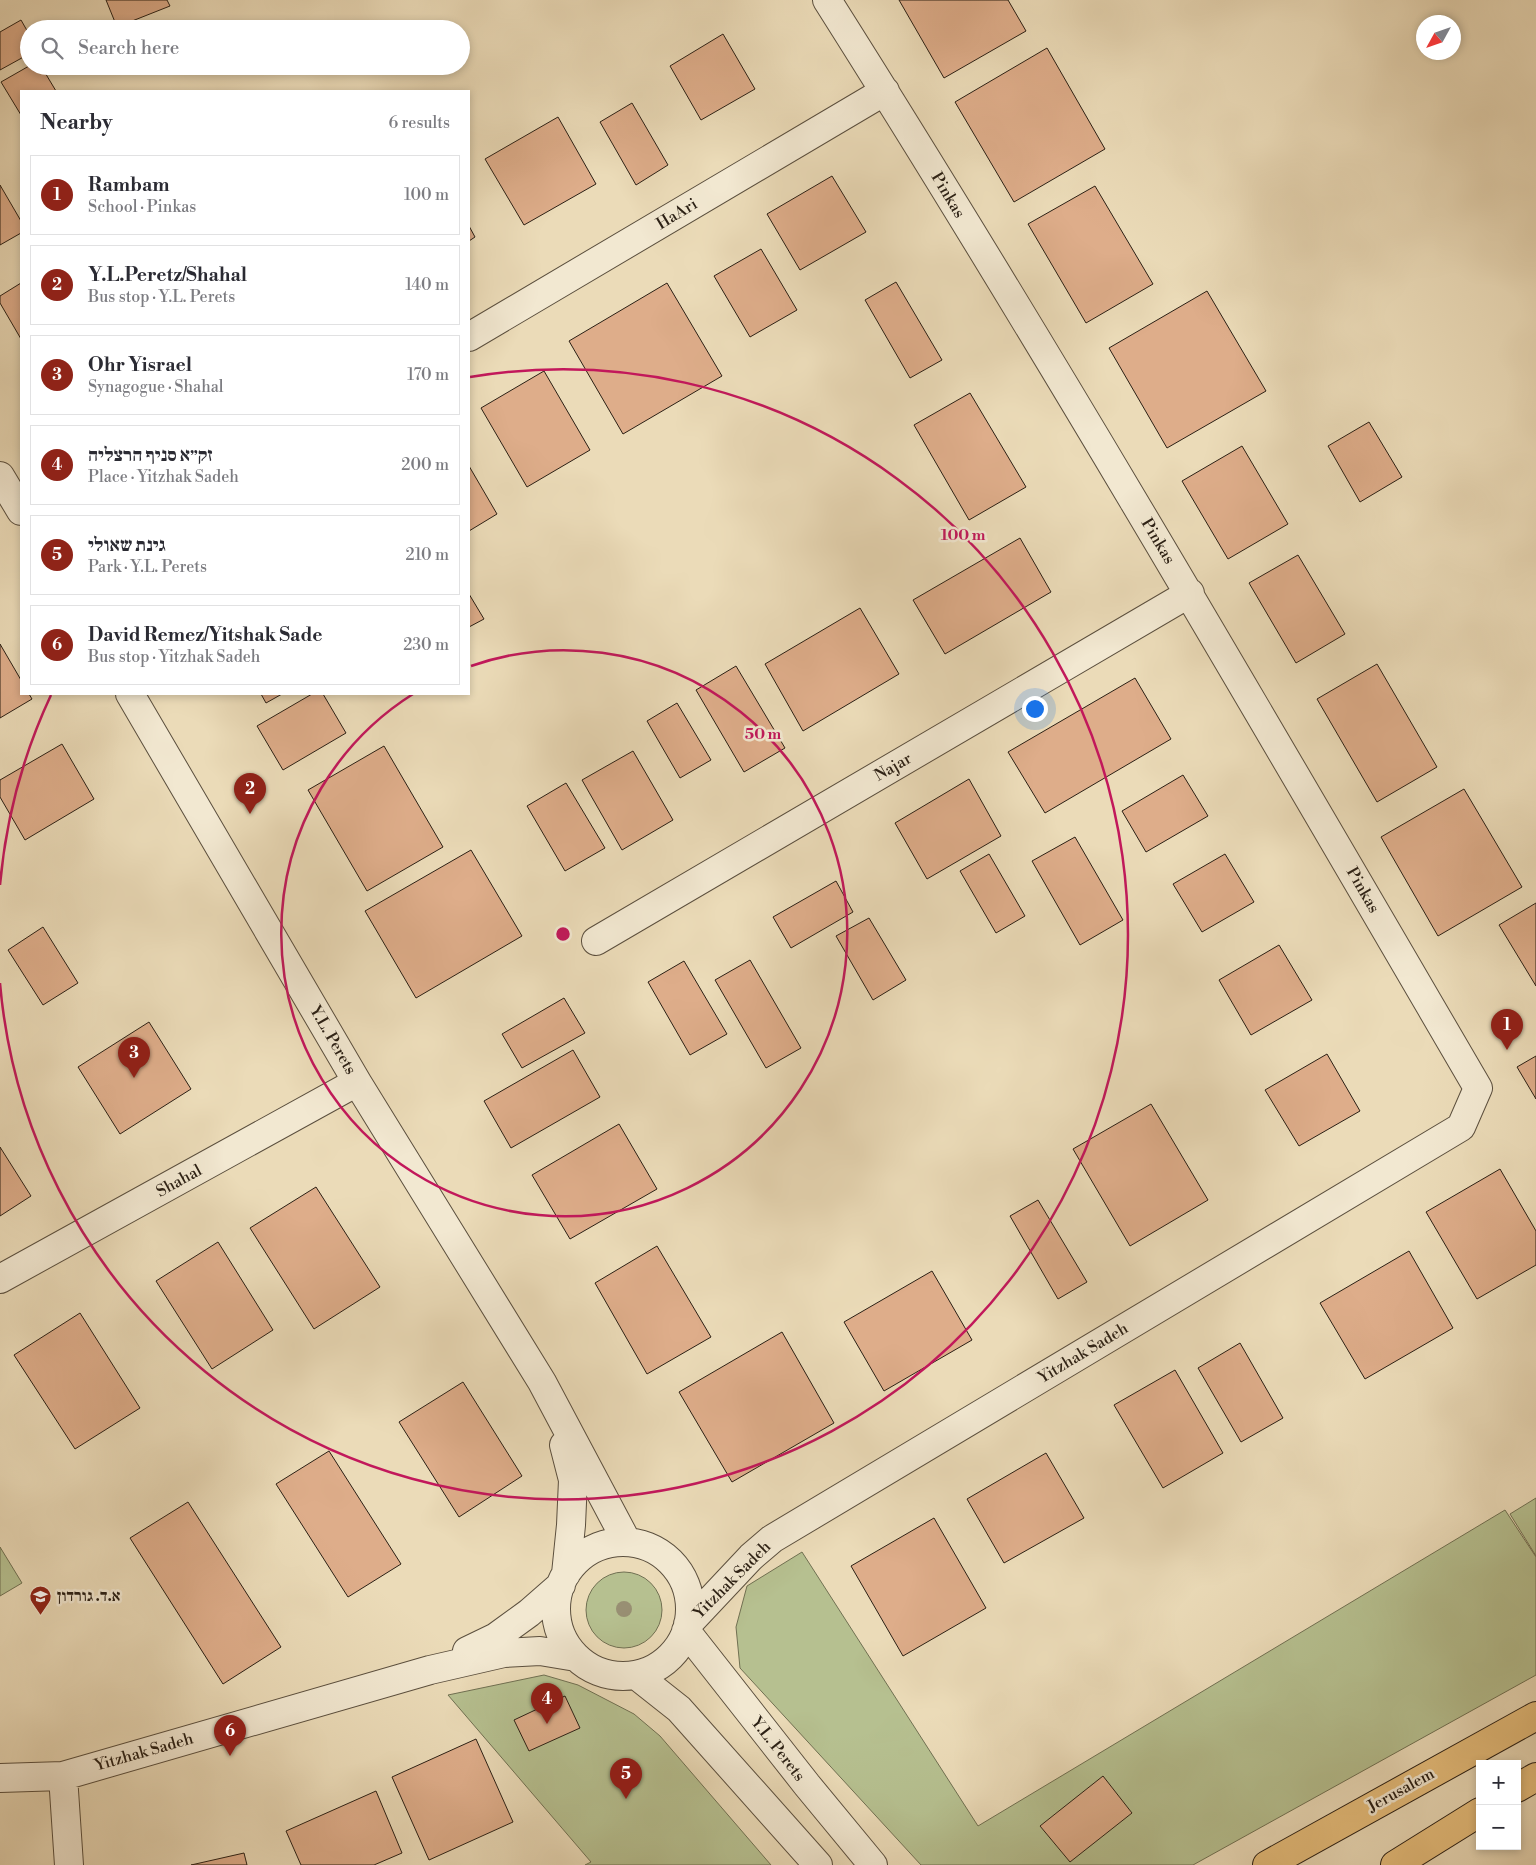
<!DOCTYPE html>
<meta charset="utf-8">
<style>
body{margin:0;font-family:"Libre Bodoni","Frank Ruhl Libre",serif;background:#f7f7f7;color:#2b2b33}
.controls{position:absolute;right:15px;bottom:15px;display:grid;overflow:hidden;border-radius:0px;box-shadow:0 2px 8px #0003}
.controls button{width:45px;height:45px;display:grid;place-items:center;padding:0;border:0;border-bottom:1px solid #e1e1e2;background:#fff;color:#2b2b33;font:25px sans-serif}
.compass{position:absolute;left:1416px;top:15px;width:45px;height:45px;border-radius:50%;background:#fff;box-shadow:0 2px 8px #0003;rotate:230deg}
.you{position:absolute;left:1034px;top:708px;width:18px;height:18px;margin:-12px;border:4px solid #fff;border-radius:50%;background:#1a73e8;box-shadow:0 0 0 8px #1a73e833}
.badge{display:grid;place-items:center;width:32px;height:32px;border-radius:50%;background:#8f2418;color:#fff;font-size:16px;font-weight:700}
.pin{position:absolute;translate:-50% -41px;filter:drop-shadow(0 1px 2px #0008)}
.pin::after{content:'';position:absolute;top:26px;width:18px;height:15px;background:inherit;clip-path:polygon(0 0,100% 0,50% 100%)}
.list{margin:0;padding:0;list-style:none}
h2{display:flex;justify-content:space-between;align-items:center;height:65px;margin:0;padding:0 20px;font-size:21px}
h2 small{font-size:16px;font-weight:400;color:#7c7c81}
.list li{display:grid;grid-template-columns:32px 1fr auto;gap:15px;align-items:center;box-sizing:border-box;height:80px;margin:0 10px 10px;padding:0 10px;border:1px solid #e1e1e2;border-radius:0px}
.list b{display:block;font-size:19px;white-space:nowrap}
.list p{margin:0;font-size:16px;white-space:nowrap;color:#7c7c81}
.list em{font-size:16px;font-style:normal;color:#7c7c81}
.icon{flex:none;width:28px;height:28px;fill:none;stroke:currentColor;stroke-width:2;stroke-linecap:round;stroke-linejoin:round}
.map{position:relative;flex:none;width:1536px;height:1865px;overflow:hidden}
.search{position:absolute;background:#fff;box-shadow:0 2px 8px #0003;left:20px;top:20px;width:450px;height:55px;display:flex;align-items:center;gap:12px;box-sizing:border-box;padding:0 18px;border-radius:28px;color:#7c7c81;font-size:19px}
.panel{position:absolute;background:#fff;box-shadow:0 2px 8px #0003;left:20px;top:90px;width:450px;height:605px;border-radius:0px}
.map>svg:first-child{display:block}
.green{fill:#b6c090;stroke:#707052}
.building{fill:#dead8a;stroke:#2b2015}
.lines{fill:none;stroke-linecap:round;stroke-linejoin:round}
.minor-casing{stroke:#5b4f3e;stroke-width:30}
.major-casing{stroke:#2b2015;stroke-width:30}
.minor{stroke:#f2e8d1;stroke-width:28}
.major{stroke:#e6be7c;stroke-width:28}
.tree{fill:#988f73}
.ring{fill:none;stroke:#c2185b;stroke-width:2.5}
.labels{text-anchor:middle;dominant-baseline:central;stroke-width:5;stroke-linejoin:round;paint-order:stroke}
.street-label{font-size:16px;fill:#2b2015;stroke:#f2e8d1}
.poi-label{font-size:16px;font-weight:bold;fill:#2b2015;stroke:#f2e8d1;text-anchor:start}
.centre{fill:#c2185b;stroke:#f2e8d1;stroke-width:2.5}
.ring-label{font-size:15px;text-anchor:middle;font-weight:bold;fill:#c2185b;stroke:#f2e8d1;stroke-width:5;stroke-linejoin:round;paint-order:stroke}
</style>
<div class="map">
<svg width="1536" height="1865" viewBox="0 0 1536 1865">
<rect width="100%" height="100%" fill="#ebdbb8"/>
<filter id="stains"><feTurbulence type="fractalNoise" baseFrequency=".004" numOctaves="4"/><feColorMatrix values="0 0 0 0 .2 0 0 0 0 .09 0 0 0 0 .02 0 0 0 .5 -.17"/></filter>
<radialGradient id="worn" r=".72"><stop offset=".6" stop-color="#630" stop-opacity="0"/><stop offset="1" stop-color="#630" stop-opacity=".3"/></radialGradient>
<path class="green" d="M1536,1498V1556L1510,1514Z
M1505,1510L1536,1557V1675L1193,1865H921L740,1668L736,1627L747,1586L802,1552L978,1826Z
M0,1547L22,1583L0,1596Z
M586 1610a38 38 0 1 1 76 0a38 38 0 1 1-76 0Z
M544,1675L578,1685L634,1714L660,1736L771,1865H585L591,1862L448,1695Z"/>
<path class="building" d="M106,0H167L170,6L117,27Z
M899,0H1008L1026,31L944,78Z
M21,20L29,34V54L0,70V32Z
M723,34L755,89L701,120L670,66Z
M1047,48L1105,149L1014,202L955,102Z
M29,66H41L56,91H21V115L1,82Z
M632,103L668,165L636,185L600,122Z
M558,117L596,184L524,225L485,159Z
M832,176L866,232L800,270L767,214Z
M0,185L21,221V233L0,245Z
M1095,186L1153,284L1086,323L1028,224Z
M469,226L475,237L469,241Z
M761,249L797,310L750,337L714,276Z
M896,282L942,360L910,378L865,300Z
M21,283V339L0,303V296Z
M667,283L722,376L623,434L569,341Z
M1207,291L1266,391L1167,448L1109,348Z
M544,371L590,450L527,487L481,408Z
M970,393L1026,487L969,520L914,425Z
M1369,422L1402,477L1360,502L1328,446Z
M1242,446L1288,524L1228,559L1182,481Z
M469,466L497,514L469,531Z
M1020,538L1051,592L945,654L913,600Z
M1298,555L1345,634L1296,663L1249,583Z
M469,594L484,619L469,627Z
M860,608L899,674L803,731L765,664Z
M0,644L21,680V694H29L32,699L0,718Z
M1377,664L1437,767L1377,802L1317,699Z
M736,666L785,748L744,772L696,690Z
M1135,678L1171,739L1045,813L1008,752Z
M261,694H282L266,703Z
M312,694H323L346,733L283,770L257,726Z
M677,703L711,760L680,778L647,721Z
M62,744L94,799L25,840L0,797V780Z
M384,746L443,847L367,891L308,790Z
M633,751L673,820L622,850L582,780Z
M1183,775L1208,816L1146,852L1122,811Z
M969,779L1001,836L927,879L895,823Z
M566,783L605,848L565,871L527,806Z
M1464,789L1522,887L1438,936L1381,837Z
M1075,837L1123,920L1080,945L1032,861Z
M471,850L522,936L416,998L365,911Z
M989,854L1025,916L996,933L960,871Z
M1225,854L1254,902L1202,932L1173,884Z
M836,881L853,912L791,948L773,917Z
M1536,903V986L1499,925Z
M869,918L906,980L873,1000L836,936Z
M43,927L78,983L43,1005L8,950Z
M1279,945L1312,1000L1251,1035L1219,980Z
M750,960L801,1048L766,1068L715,980Z
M684,961L727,1034L690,1055L648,982Z
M564,998L585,1033L522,1068L502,1034Z
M149,1022L191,1089L120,1134L78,1067Z
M573,1050L600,1097L511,1148L484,1101Z
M1327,1054L1360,1111L1299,1146L1265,1090Z
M1536,1056V1099L1517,1067Z
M1151,1104L1208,1200L1130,1246L1073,1149Z
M619,1124L657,1189L570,1239L532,1175Z
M0,1147L31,1196L0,1216Z
M1500,1169L1536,1231V1265L1477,1299L1426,1212Z
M316,1187L380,1287L314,1329L250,1228Z
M1038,1200L1087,1282L1058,1299L1010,1216Z
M218,1242L273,1330L212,1369L156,1281Z
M657,1246L711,1337L647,1374L595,1283Z
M1409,1251L1453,1328L1365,1379L1320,1303Z
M932,1271L972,1340L884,1391L844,1322Z
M80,1313L140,1408L75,1449L14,1355Z
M782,1332L834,1423L732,1482L679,1392Z
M1240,1343L1283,1418L1241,1442L1198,1368Z
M1175,1370L1223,1453L1163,1488L1114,1405Z
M463,1382L522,1476L459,1517L399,1422Z
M329,1451L401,1564L348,1597L276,1484Z
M1046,1453L1084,1518L1004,1563L967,1499Z
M188,1502L281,1647L223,1684L130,1538Z
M934,1518L986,1608L903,1656L851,1566Z
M565,1696L580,1728L529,1751L514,1720Z
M476,1739L513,1822L429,1860L392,1777Z
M1103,1776L1132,1813L1070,1862L1040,1826Z
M376,1791L402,1853L374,1865H301L286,1831Z
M244,1853L247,1865H191Z"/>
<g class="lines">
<defs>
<path id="minor" d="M469,337L885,91
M0,476L21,511
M130,694L357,1082L542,1382L627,1542
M596,941L1190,593
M0,1279L357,1082
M564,1445L573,1480L571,1525L566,1574
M556 1609a67 67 0 1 1 134 0a67 67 0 1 1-134 0Z
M688,1624L751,1557L772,1539L1461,1127L1478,1088C1265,723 1053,357 827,0
M686,1631L807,1785L873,1865
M467,1651L496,1637L529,1613L561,1585
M636,1675L679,1709L818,1865
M63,1776L69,1865
M0,1778L63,1776L430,1670L504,1653L540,1651L576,1657"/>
<path id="major" d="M1517,1788L1536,1777
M1267,1865L1536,1716
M1395,1865L1480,1812"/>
</defs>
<use href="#minor" class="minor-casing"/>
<use href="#major" class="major-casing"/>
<use href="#minor" class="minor"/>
<use href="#major" class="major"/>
</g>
<circle class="tree" cx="624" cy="1609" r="8"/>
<g class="ring">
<path d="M471 666A283 283 0 1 1 413 694"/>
<path d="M0 885A565 565 0 0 1 51 695M470 377A565 565 0 1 1 0 983"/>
</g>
<defs>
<symbol id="school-pin" viewBox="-11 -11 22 30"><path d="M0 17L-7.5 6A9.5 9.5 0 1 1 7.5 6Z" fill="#8f2418" stroke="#f2e8d1"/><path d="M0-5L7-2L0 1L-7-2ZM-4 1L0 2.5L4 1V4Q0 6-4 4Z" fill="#fff"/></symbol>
</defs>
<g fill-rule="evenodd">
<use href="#school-pin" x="28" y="1584" width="25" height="34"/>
</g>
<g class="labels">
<g class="street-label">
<text transform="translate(948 195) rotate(59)">Pinkas</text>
<text transform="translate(677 214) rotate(-31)">HaAri</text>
<text transform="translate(1158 541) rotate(59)">Pinkas</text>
<text transform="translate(893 767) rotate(-30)">Najar</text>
<text transform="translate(1363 890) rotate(60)">Pinkas</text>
<text transform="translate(333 1040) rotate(60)">Y.L. Perets</text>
<text transform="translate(179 1181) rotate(-29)">Shahal</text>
<text transform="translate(1083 1353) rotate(-31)">Yitzhak Sadeh</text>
<text transform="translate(732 1580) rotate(-45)">Yitzhak Sadeh</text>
<text transform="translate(778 1749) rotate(52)">Y.L. Perets</text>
<text transform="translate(144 1752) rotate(-16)">Yitzhak Sadeh</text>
<text transform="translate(1401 1790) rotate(-29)">Jerusalem</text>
</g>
<g class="poi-label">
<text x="57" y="1596">א.ד. גורדון</text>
</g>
</g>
<circle cx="563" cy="934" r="8" class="centre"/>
<g class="ring-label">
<text x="963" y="540">100 m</text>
<text x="763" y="739">50 m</text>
</g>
<rect width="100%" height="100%" filter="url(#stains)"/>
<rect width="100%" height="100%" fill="url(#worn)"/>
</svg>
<div class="controls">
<button>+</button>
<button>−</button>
</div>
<svg class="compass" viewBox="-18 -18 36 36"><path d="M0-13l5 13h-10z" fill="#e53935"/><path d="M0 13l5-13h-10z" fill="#7c7c81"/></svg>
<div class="you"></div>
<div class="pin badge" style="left:1507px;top:1050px">1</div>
<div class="pin badge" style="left:250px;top:814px">2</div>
<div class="pin badge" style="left:134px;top:1078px">3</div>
<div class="pin badge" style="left:547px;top:1724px">4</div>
<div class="pin badge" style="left:626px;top:1799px">5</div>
<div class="pin badge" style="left:230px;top:1756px">6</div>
<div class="search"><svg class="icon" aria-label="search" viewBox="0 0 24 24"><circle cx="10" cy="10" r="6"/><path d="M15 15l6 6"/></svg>Search here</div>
<section class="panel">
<h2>Nearby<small>6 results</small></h2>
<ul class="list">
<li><span class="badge">1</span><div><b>Rambam</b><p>School · Pinkas</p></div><em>100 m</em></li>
<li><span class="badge">2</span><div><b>Y.L.Peretz/Shahal</b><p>Bus stop · Y.L. Perets</p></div><em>140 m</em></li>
<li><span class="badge">3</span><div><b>Ohr Yisrael</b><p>Synagogue · Shahal</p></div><em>170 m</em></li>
<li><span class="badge">4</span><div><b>זק״א סניף הרצליה</b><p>Place · Yitzhak Sadeh</p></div><em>200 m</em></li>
<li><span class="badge">5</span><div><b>גינת שאולי</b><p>Park · Y.L. Perets</p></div><em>210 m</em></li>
<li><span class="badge">6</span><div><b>David Remez/Yitshak Sade</b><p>Bus stop · Yitzhak Sadeh</p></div><em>230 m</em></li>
</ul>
</section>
</div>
